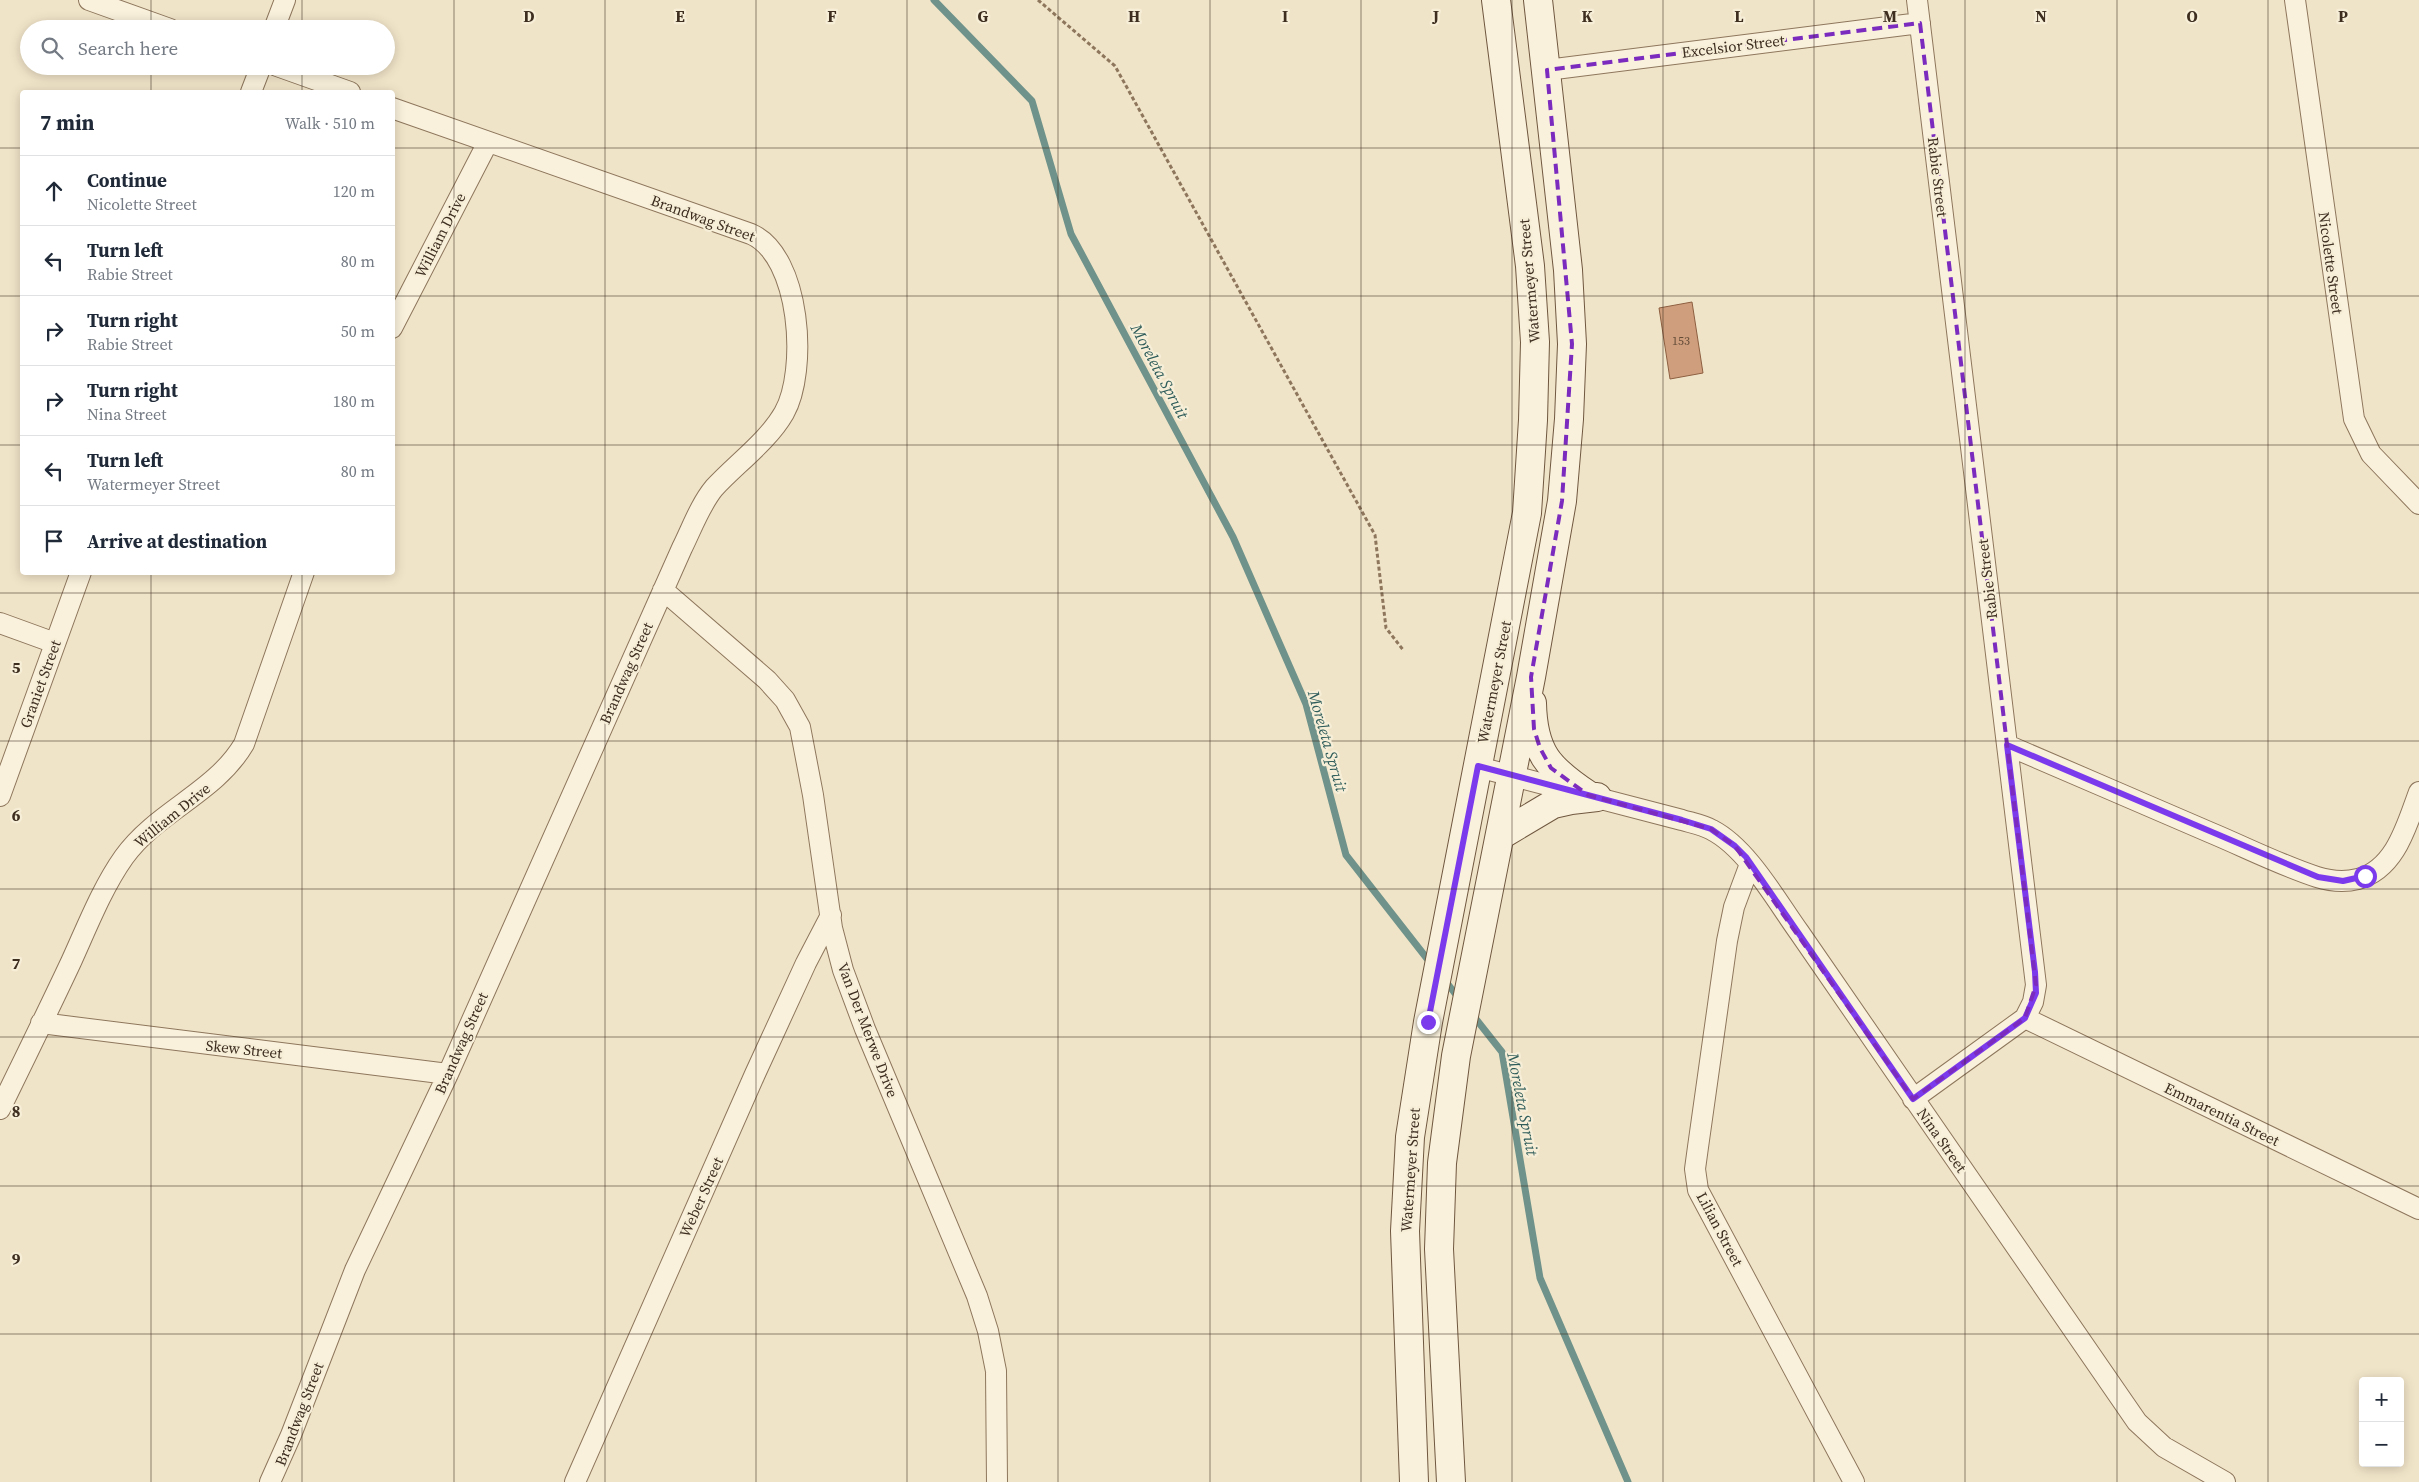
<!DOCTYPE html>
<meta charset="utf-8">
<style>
body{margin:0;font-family:"Source Serif 4",serif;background:#f2f2f3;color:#1f2937}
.controls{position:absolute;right:15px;bottom:15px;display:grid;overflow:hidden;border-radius:5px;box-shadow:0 2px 12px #0003}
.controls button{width:45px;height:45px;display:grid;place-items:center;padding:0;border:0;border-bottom:1px solid #e0e1e3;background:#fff;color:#1f2937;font:25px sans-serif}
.stop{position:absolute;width:15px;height:15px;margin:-11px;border:4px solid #7c3aed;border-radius:50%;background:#fff}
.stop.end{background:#7c3aed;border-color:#fff;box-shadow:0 1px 5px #0008}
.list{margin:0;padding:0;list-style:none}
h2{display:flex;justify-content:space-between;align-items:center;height:65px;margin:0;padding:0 20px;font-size:21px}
h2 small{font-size:16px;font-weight:400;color:#747a83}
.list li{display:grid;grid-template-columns:32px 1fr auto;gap:15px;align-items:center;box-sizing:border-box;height:70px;padding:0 20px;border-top:1px solid #e0e1e3}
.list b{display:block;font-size:19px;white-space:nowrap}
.list p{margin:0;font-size:16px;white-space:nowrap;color:#747a83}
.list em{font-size:16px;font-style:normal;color:#747a83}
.icon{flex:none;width:28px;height:28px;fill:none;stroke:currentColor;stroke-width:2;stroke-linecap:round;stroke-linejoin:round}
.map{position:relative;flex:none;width:2419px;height:1482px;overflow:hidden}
.search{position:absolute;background:#fff;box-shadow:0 2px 12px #0003;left:20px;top:20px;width:375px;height:55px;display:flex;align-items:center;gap:12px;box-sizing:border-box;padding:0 18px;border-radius:28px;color:#747a83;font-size:19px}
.panel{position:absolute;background:#fff;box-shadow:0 2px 12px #0003;left:20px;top:90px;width:375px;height:485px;border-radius:5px}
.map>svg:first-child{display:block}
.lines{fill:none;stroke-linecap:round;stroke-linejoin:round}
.stream{stroke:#6f938a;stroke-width:7}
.building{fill:#cf9f7d;stroke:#8d5f41}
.minor-casing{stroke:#8d765c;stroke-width:22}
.secondary-casing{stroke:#6f573f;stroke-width:30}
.path{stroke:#8d765c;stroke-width:3;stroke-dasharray:4 2.5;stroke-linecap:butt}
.minor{stroke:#faf1dc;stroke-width:20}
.secondary{stroke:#faf1dc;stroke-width:28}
.route{stroke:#7c3aed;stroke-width:6}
.marked{fill:none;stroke:#7b2cbf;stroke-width:4;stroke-dasharray:10 6;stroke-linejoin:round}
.grid{fill:none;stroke:#3d2e20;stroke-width:1;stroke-opacity:0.55}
.labels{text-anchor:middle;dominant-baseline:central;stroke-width:4.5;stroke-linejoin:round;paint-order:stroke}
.number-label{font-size:12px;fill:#624a37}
.street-label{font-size:15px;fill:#3d2e20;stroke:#f7eed8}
.water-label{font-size:16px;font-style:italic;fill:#2f5d5a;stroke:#f7eed8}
.grid-label{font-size:16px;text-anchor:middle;font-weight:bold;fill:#3d2e20;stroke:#f7eed8;stroke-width:4.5;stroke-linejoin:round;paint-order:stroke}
</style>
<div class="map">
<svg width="2419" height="1482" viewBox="0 0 2419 1482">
<rect width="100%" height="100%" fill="#f0e4c8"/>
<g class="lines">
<path class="stream" d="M934,0L1032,101L1071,234L1233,537L1306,704L1346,855L1432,965
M1444,979L1460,1000
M1472,1014L1502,1052L1540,1278L1628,1482"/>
</g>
<path class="building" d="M1692,302L1703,373L1670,379L1659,308Z"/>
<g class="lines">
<defs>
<path id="minor" d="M89,0L170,29
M2295,0L2354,419L2371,454L2419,504
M274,29L285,0
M277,66L350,92
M1547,70L1920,23
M251,92L261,66
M392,328L488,142
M663,590L767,680L785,700L800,727L813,795L832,928L843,970L865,1029L977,1296L988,1331L996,1371L997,1482
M0,623L55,643
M2007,745C2074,774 2142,803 2209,832C2245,847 2280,865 2317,877C2330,881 2346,882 2358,879C2396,869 2407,824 2419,792
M1478,767L1682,820C1692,823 1703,825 1712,830C1747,848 1776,900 1799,932L2137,1422L2164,1447L2225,1482
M0,796L81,572
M1750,864L1734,907L1727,941L1698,1147L1695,1169L1698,1190L1854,1482
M2025,1018L2419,1209
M41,1023L448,1074
M1913,1099L2025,1018L2033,1002L2036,985L1917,0
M0,1109C24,1060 48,1011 71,962C87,927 102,888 124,857C157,811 215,793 244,744L304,572
M270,1482L291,1435L355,1270L448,1074L682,548C692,528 700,505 714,488C736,464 768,441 784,413C808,371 801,256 751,234L392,108
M575,1482L755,1074L806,963L831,915"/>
<path id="secondary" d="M1532,703C1533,753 1549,769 1588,795
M1501,835L1553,804L1571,800L1597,797
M1414,1482L1405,1231L1410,1137L1428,1022L1527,513L1533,420L1535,342L1530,266L1496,0
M1451,1482L1439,1249L1442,1163L1456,1056L1531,677L1562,501L1569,419L1572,344L1568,270L1538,0"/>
</defs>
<use href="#minor" class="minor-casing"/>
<use href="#secondary" class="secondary-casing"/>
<path class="path" d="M1038,0L1115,66L1375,535L1386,628L1404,651"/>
<use href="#minor" class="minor"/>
<use href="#secondary" class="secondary"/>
</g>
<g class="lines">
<path class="route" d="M1428,1022L1478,766L1682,820L1711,829L1735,846L1746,857L1913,1099L2025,1018L2036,993L2035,972L2007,745L2318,877L2343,881L2365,876"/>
</g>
<path class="marked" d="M1920,23L2036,985L2025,1018L1913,1099L1735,846L1711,829L1588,795L1551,768L1540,748L1534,729L1531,677L1562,501L1572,344L1547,70Z"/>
<path class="grid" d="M151,0V29M302,0V29M454,0V1482M605,0V1482M756,0V1482M907,0V1482M1058,0V1482M1210,0V1482M1361,0V1482M1512,0V1482M1663,0V1482M1814,0V1482M1965,0V1482M2117,0V1482M2268,0V1482M151,66V92M302,66V92M0,148H22M392,148H2419M0,296H22M392,296H2419M0,445H22M392,445H2419M151,572V1482M302,572V1482M0,593H2419M0,741H2419M0,889H2419M0,1037H2419M0,1186H2419M0,1334H2419"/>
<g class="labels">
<g class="number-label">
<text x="1681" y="341">153</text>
</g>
<g class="street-label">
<text transform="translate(1733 46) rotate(-7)">Excelsior Street</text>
<text transform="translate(1938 177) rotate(83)">Rabie Street</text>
<text transform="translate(703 218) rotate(20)">Brandwag Street</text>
<text transform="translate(440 235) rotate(-63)">William Drive</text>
<text transform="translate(2331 263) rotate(82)">Nicolette Street</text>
<text transform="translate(1529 281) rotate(-95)">Watermeyer Street</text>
<text transform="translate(1987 579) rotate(-97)">Rabie Street</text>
<text transform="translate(626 673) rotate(-66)">Brandwag Street</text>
<text transform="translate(1494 682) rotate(-79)">Watermeyer Street</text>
<text transform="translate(40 684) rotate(-70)">Graniet Street</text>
<text transform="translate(172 815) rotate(-39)">William Drive</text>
<text transform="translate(868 1030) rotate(69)">Van Der Merwe Drive</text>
<text transform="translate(461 1043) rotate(-66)">Brandwag Street</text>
<text transform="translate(244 1049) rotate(6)">Skew Street</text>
<text transform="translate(2222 1114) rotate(26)">Emmarentia Street</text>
<text transform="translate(1942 1140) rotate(55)">Nina Street</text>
<text transform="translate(1410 1170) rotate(-86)">Watermeyer Street</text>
<text transform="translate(701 1197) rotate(-66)">Weber Street</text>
<text transform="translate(1720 1229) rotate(62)">Lilian Street</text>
<text transform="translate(299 1414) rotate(-69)">Brandwag Street</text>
</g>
<g class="water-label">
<text transform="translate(1160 371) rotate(62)">Moreleta Spruit</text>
<text transform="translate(1328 741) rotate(74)">Moreleta Spruit</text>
<text transform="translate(1523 1104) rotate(79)">Moreleta Spruit</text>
</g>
</g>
<g class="grid-label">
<text x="529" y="22">D</text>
<text x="680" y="22">E</text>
<text x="832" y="22">F</text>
<text x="983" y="22">G</text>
<text x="1134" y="22">H</text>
<text x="1285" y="22">I</text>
<text x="1436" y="22">J</text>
<text x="1587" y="22">K</text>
<text x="1739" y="22">L</text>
<text x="1890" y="22">M</text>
<text x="2041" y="22">N</text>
<text x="2192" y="22">O</text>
<text x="2343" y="22">P</text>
<text x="16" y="673">5</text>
<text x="16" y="821">6</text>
<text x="16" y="969">7</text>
<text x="16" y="1117">8</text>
<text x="16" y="1265">9</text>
</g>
</svg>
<div class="controls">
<button>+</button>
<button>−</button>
</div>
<div class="stop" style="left:2365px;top:876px"></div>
<div class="stop end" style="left:1428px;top:1022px"></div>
<div class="search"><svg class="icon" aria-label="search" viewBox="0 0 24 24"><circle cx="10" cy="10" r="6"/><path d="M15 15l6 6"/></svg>Search here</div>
<section class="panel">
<h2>7 min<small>Walk · 510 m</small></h2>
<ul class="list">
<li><svg class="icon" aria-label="ahead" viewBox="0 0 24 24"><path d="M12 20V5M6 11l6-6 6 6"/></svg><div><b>Continue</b><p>Nicolette Street</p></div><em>120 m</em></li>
<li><svg class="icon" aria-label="left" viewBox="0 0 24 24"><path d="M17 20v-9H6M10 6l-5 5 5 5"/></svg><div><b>Turn left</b><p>Rabie Street</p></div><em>80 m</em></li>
<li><svg class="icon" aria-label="right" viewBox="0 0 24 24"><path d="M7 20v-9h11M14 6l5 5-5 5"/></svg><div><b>Turn right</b><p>Rabie Street</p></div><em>50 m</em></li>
<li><svg class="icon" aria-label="right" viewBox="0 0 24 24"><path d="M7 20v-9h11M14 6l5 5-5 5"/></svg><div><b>Turn right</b><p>Nina Street</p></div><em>180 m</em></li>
<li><svg class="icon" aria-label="left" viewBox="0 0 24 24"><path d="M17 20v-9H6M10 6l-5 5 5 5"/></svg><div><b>Turn left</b><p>Watermeyer Street</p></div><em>80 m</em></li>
<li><svg class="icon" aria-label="arrive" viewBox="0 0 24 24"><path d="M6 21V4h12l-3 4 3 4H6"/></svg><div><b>Arrive at destination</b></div></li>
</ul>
</section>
</div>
